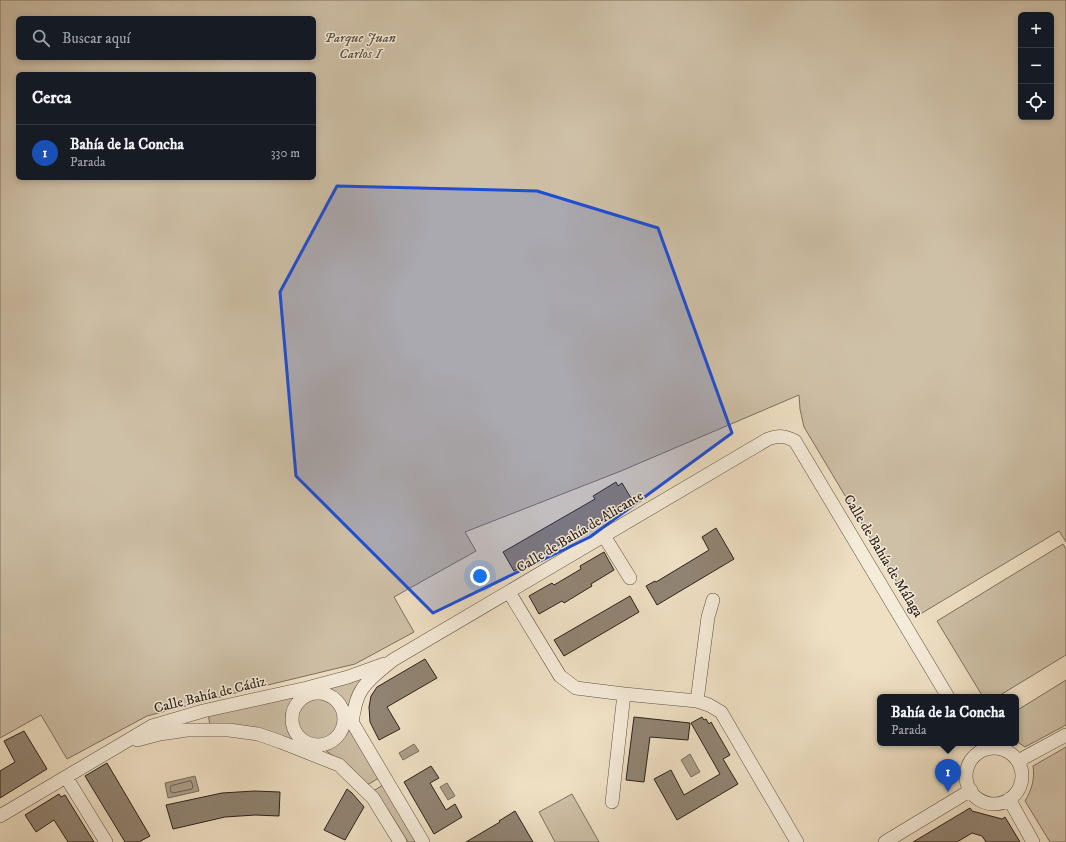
<!DOCTYPE html>
<html lang="es">
<meta charset="utf-8">
<style>
body{margin:0;font-family:"IM FELL DW Pica",serif;background:#20242c;color:#f1f3f6}
.controls{position:absolute;right:12px;top:12px;display:grid;overflow:hidden;border-radius:6px;box-shadow:0 2px 6px #0003}
.controls button{width:36px;height:36px;display:grid;place-items:center;padding:0;border:0;border-bottom:1px solid #363941;background:#171b24;color:#f1f3f6;font:20px sans-serif}
.you{position:absolute;left:480px;top:576px;width:14px;height:14px;margin:-10px;border:3px solid #fff;border-radius:50%;background:#1a73e8;box-shadow:0 0 0 6px #1a73e833}
.badge{display:grid;place-items:center;width:26px;height:26px;border-radius:50%;background:#ea580c;color:#fff;font-size:13px;font-weight:700}
.pin{position:absolute;translate:-50% -33px;filter:drop-shadow(0 1px 2px #0008)}
.pin::after{content:'';position:absolute;top:21px;width:14px;height:12px;background:inherit;clip-path:polygon(0 0,100% 0,50% 100%)}
.popup{position:absolute;left:877px;top:694px;width:142px;height:52px;box-sizing:border-box;display:grid;place-content:center;border-radius:6px;background:#171b24;filter:drop-shadow(0 1px 3px #0005);font-size:13px;white-space:nowrap;color:#9ea1a6}
.popup b{font-size:15px;color:#f1f3f6}
.popup::after{content:'';position:absolute;left:50%;top:100%;margin-left:-8px;border:8px solid transparent;border-top-color:#171b24}
.list{margin:0;padding:0;list-style:none}
h2{display:flex;justify-content:space-between;align-items:center;height:52px;margin:0;padding:0 16px;font-size:17px}
h2 small{font-size:13px;font-weight:400;color:#9ea1a6}
.list li{display:grid;grid-template-columns:26px 1fr auto;gap:12px;align-items:center;box-sizing:border-box;height:56px;padding:0 16px;border-top:1px solid #363941}
.list b{display:block;font-size:15px;white-space:nowrap}
.list p{margin:0;font-size:13px;white-space:nowrap;color:#9ea1a6}
.list em{font-size:13px;font-style:normal;color:#9ea1a6}
.icon{flex:none;width:22px;height:22px;fill:none;stroke:currentColor;stroke-width:2;stroke-linecap:round;stroke-linejoin:round}
.map{position:relative;flex:none;width:1066px;height:842px;overflow:hidden}
.search{position:absolute;background:#171b24;box-shadow:0 2px 6px #0003;left:16px;top:16px;width:300px;height:44px;display:flex;align-items:center;gap:10px;box-sizing:border-box;padding:0 14px;border-radius:6px;color:#9ea1a6;font-size:15px}
.panel{position:absolute;background:#171b24;box-shadow:0 2px 6px #0003;left:16px;top:72px;width:300px;height:108px;border-radius:6px}
.map>svg:first-child{display:block}
.green{fill:#cec0a7;stroke:#7d7061;fill-rule:evenodd}
.water{fill:#ad9f8b;stroke:#796d5e}
.lines{fill:none;stroke-linecap:round;stroke-linejoin:round}
.shore{stroke:#6c6053;stroke-width:1}
.building{fill:#918473;stroke:#2c211b}
.minor-casing{stroke:#5d5145;stroke-width:14}
.minor{stroke:#f5ebd9;stroke-width:13}
.marked{fill:#1d4ed8;fill-opacity:0.2;stroke:#1d4ed8;stroke-width:3;stroke-linejoin:round}
.labels{text-anchor:middle;dominant-baseline:central;stroke-width:3;stroke-linejoin:round;paint-order:stroke}
.park-label{font-size:14px;font-style:italic;fill:#5d5145;stroke:#f5ebd9}
.street-label{font-size:14px;fill:#2c211b;stroke:#f5ebd9}
</style>
<div class="map">
<svg width="1066" height="842" viewBox="0 0 1066 842">
<rect width="100%" height="100%" fill="#efe0c4"/>
<filter id="stains"><feTurbulence type="fractalNoise" baseFrequency=".005" numOctaves="4"/><feColorMatrix values="0 0 0 0 .2 0 0 0 0 .09 0 0 0 0 .02 0 0 0 .5 -.17"/></filter>
<radialGradient id="worn" r=".72"><stop offset=".6" stop-color="#630" stop-opacity="0"/><stop offset="1" stop-color="#630" stop-opacity=".3"/></radialGradient>
<path class="green" d="M0,0H1066V542L1059,531L917,616L804,427L800,409L799,395L621,471L465,532L476,551L394,597L414,632L355,664L243,691L147,716L67,759L41,715L0,738ZM1021,15H1051V117H1021ZM18,18H314V58H18ZM18,74H314V178H18Z
M1063,544L1066,549V655L997,697H983L937,621Z
M363,677L349,710L347,711L344,709L339,700L326,690V688Z
M1066,680V725L1025,747L1016,741V711Z
M300,695V697C287,708 286,725 296,739L295,742L210,726L208,712Z
M295 720a23 23 0 1 1 46 0a23 23 0 1 1-46 0Z
M345,728H348L379,778L367,785L336,758L325,750L327,746L339,739Z
M1066,747V842H1050L1025,801C1032,789 1035,779 1033,766Z
M383,785L417,842H408L390,813L373,791Z
M572,794L599,842H555L539,812Z"/>
<path class="water" d="M414,744L419,751L403,760L399,753Z
M690,754L700,772L691,777L681,760Z
M195,776L199,791L168,798L165,783Z
M447,783L455,796L448,800L440,787Z"/>
<g class="lines">
<path class="shore" d="M191,781L193,786L192,789L173,793L171,792L170,788L171,786Z"/>
</g>
<path class="building" d="M616,482L618,486L622,483L631,498L604,514L606,518L514,571L503,552L595,499L593,496Z
M716,528L734,559L657,605L646,586L655,581L656,582L709,550L702,537Z
M604,552L614,570L591,584L592,586L564,603L562,601L539,614L529,596L552,583L554,585L581,569L580,566Z
M630,596L639,612L564,656L554,640Z
M425,659L437,678L387,707L400,729L379,740L370,722L369,707L371,696L377,687Z
M634,717L690,723L688,740L650,737L644,782L626,780Z
M702,717L704,720L706,719L709,724L711,722L730,755L723,759L738,784L677,820L654,779L671,770L684,795L720,774L691,723Z
M24,731L47,769L0,798V771L15,762L4,741Z
M107,763L150,836L139,842H125L85,776Z
M431,766L439,778L430,783L446,810L455,804L462,817L434,834L404,782Z
M347,789L352,793L364,807L345,840L324,830Z
M254,791L280,792L279,816L255,815L225,817L173,829L166,805L222,793Z
M59,794L61,797L65,795L94,842H68L54,820L36,832L25,815Z
M970,808L972,811L1002,819L1005,817L1020,842H986L982,836L972,833L957,842H913Z
M515,811L533,842H466L500,822L499,821Z"/>
<g class="lines">
<defs>
<path id="minor" d="M604,536L630,578
M509,592L560,676L576,688L624,694L697,701L709,705L721,712L797,842
M292 719a26 26 0 1 1 52 0a26 26 0 1 1-52 0Z
M697,701L708,617L713,600
M352,722C354,712 355,700 361,691C368,679 382,669 393,660L768,439C779,435 785,436 795,441L948,697
M352,722L423,842
M137,740L160,734L187,730H229L258,734L281,742L339,765L373,798L400,842
M966 776a28 28 0 1 1 56 0a28 28 0 1 1-56 0Z
M1018,761L1066,735
M66,777L106,842
M1009,799L1033,842
M612,802L624,694
M0,816L152,726L203,711L307,688L348,677L384,664
M885,842L971,790"/>
</defs>
<use href="#minor" class="minor-casing"/>
<use href="#minor" class="minor"/>
</g>
<path class="marked" d="M337,186L537,191L658,228L732,433L590,537L433,613L296,476L280,292Z"/>
<g class="labels">
<g class="park-label">
<text x="360" y="38">Parque Juan<tspan x="360" dy="16">Carlos I</tspan></text>
</g>
<g class="street-label">
<text transform="translate(580 532) rotate(-31)">Calle de Bahía de Alicante</text>
<text transform="translate(883 556) rotate(59)">Calle de Bahía de Málaga</text>
<text transform="translate(210 695) rotate(-14)">Calle Bahía de Cádiz</text>
</g>
</g>
<rect width="100%" height="100%" filter="url(#stains)"/>
<rect width="100%" height="100%" fill="url(#worn)"/>
</svg>
<div class="controls">
<button>+</button>
<button>−</button>
<button><svg class="icon" aria-label="locate" viewBox="0 0 24 24"><circle cx="12" cy="12" r="6"/><path d="M12 2v4M12 18v4M2 12h4M18 12h4"/></svg></button>
</div>
<div class="you"></div>
<div class="pin badge" style="left:948px;top:792px;background:#1a4fb4">1</div>
<div class="popup"><b>Bahía de la Concha</b>Parada</div>
<div class="search"><svg class="icon" aria-label="search" viewBox="0 0 24 24"><circle cx="10" cy="10" r="6"/><path d="M15 15l6 6"/></svg>Buscar aquí</div>
<section class="panel">
<h2>Cerca<small></small></h2>
<ul class="list">
<li><span class="badge" style="background:#1a4fb4">1</span><div><b>Bahía de la Concha</b><p>Parada</p></div><em>330 m</em></li>
</ul>
</section>
</div>
